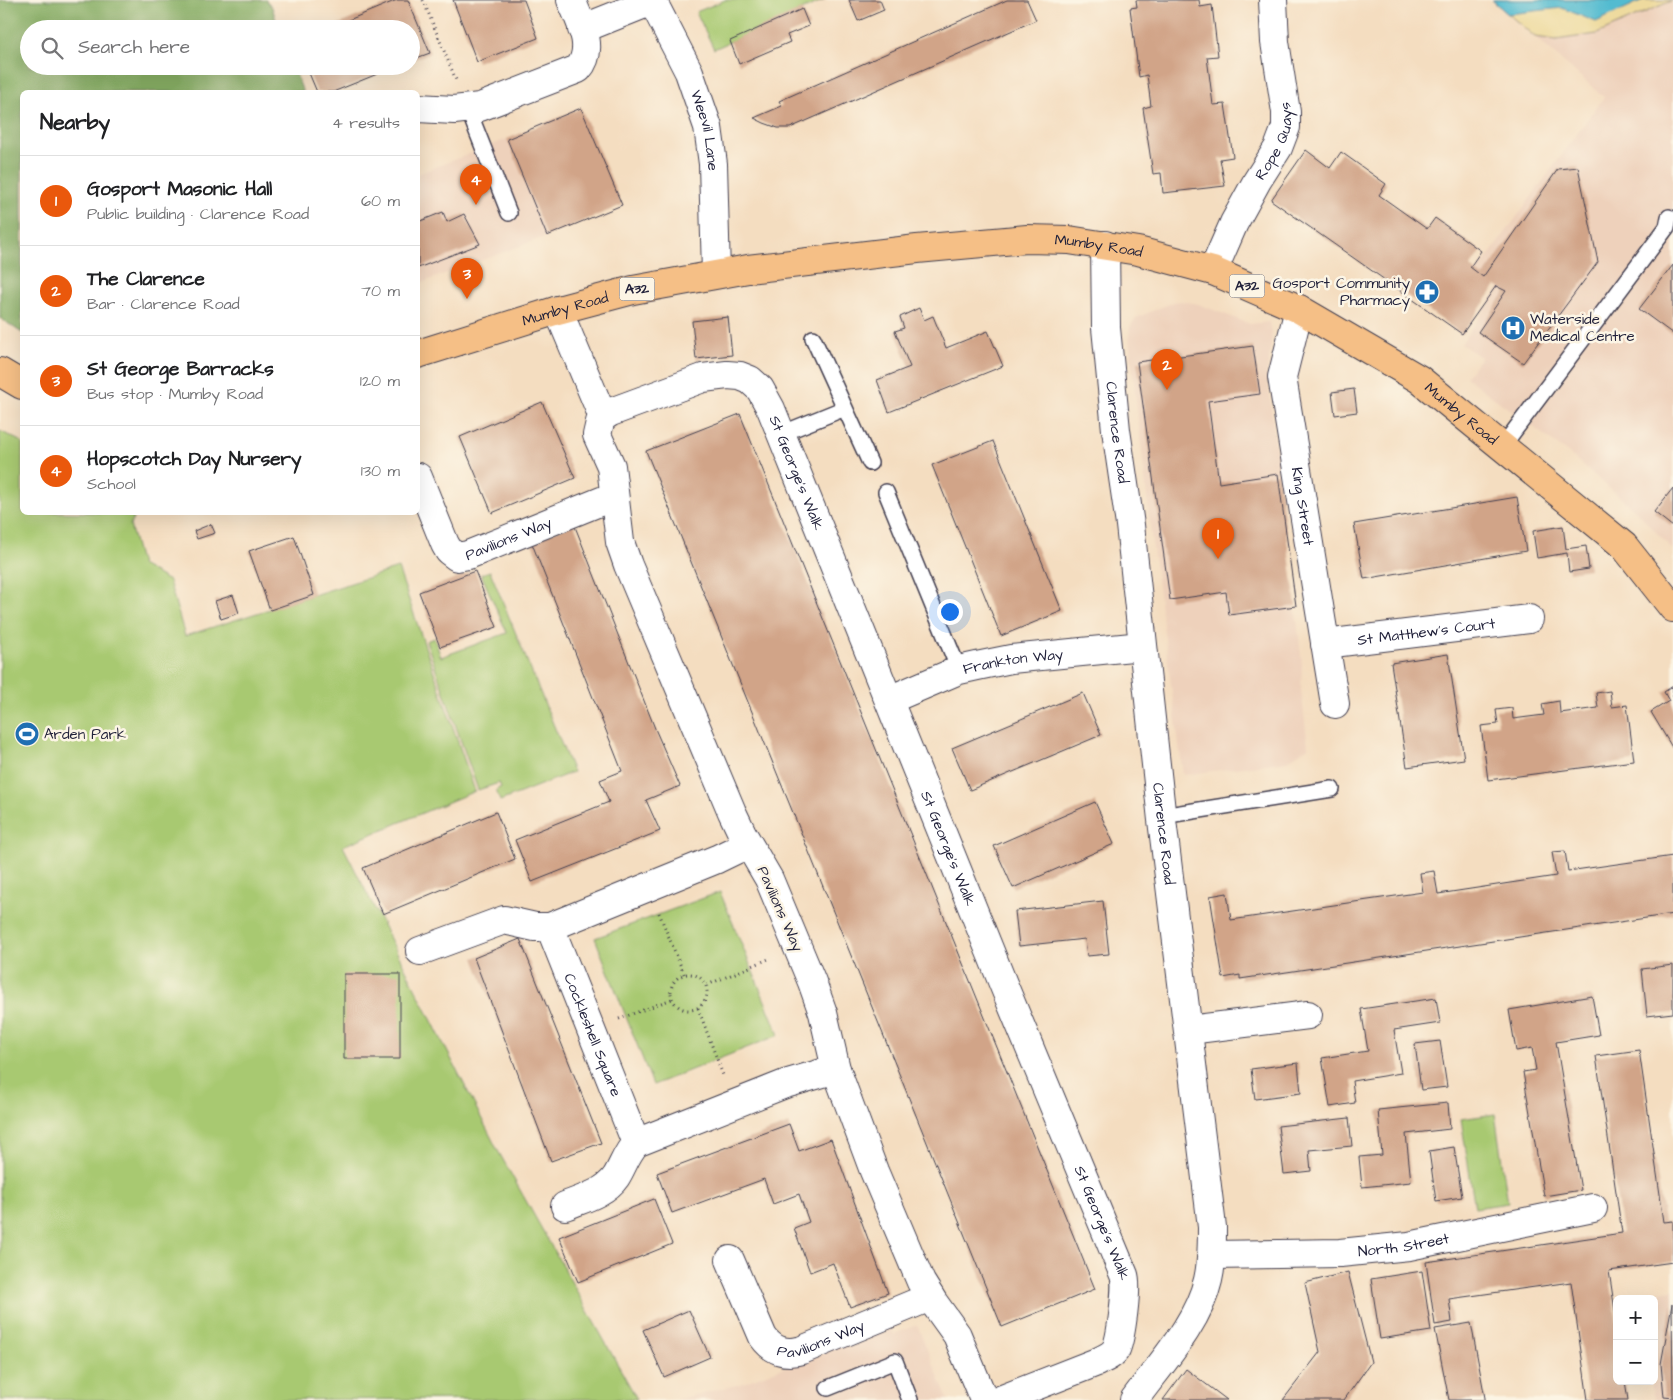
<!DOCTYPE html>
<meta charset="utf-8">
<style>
body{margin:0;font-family:"Architects Daughter",sans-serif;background:#f6f6f6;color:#202124}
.controls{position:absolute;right:15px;bottom:15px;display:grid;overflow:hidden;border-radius:8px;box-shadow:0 5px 20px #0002}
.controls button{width:45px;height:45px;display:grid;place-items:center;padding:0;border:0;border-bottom:1px solid #e0e0e0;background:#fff;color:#202124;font:25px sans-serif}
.you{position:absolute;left:949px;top:611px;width:18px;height:18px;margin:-12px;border:4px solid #fff;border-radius:50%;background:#1a73e8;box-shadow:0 0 0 8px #1a73e833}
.badge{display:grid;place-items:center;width:32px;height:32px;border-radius:50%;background:#ea580c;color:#fff;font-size:16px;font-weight:700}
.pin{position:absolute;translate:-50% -41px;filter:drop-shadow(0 1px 2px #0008)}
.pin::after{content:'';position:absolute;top:26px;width:18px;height:15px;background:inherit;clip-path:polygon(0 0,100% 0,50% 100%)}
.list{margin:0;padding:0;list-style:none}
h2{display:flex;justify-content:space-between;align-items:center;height:65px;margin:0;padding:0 20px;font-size:21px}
h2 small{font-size:16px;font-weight:400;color:#757577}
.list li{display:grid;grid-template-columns:32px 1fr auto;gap:15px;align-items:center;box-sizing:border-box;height:90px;padding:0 20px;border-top:1px solid #e0e0e0}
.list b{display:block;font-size:19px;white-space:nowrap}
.list p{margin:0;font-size:16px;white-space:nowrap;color:#757577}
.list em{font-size:16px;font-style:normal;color:#757577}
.icon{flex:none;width:28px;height:28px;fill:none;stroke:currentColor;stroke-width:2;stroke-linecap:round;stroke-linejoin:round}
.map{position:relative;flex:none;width:1673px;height:1400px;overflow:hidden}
.search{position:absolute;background:#fff;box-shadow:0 5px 20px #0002;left:20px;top:20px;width:400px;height:55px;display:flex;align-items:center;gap:12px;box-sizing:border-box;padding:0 18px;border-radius:28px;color:#757577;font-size:19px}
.panel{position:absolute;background:#fff;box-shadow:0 5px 20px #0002;left:20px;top:90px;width:400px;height:425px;border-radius:8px}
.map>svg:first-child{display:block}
.built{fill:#eed1bb}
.green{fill:#a8c971;stroke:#657656}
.forest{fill:#86ad63;stroke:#54684f}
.sand{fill:#eeda9e;stroke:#887e6c}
.water{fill:#53bbd0;stroke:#3a6e86}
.building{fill:#d1a488}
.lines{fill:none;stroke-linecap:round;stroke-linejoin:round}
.lane-casing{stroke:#423e4f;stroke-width:18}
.street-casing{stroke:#423e4f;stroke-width:30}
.primary-casing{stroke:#423e4f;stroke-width:30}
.path{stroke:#423e4f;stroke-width:3;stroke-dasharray:1 4;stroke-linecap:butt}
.lane{stroke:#fff;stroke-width:15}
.street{stroke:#fff;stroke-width:28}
.primary{stroke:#f5bf86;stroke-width:28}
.labels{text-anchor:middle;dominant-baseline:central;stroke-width:5;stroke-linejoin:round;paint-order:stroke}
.shield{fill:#fcf5e5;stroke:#63616e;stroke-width:1}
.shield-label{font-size:14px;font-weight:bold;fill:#22223b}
.street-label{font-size:15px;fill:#22223b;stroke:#fcf5e5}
.poi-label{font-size:15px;fill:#22223b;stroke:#fcf5e5;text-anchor:start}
</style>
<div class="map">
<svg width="1673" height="1400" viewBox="0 0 1673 1400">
<rect width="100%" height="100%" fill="#fcf5e5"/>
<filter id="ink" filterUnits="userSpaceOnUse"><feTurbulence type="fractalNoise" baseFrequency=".02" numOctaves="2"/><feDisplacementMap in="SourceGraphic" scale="10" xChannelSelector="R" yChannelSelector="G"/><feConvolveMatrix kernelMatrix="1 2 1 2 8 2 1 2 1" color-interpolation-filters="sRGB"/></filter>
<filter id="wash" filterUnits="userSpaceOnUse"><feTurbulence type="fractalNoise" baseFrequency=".0096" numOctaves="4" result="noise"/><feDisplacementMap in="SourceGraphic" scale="20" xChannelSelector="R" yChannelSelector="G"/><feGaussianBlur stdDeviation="1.12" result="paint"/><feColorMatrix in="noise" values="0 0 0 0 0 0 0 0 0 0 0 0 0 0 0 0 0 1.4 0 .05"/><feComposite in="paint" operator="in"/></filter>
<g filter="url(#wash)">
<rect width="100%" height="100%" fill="#f4ddc0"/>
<path class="built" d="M1673,1V550L1637,512L1572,456L1466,377L1481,357L1461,344L1499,288L1476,273L1604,97L1535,37L1556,40L1597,34Z
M507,139L547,236L418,284V174Z
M1181,301L1198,304L1250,324L1269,322L1272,339L1267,373L1302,663L1301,690L1308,747L1287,761L1183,775L1151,533L1129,337L1130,327L1136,318L1174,302Z
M1673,1290V1400H1654L1651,1381H1654V1299H1639V1295Z
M890,1325L894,1334L917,1325L948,1400H675L741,1384Z"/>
<path class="green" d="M725,0H824L714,49L696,12Z
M0,431L22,442V512L136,513L130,525L141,565L169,581L185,636L398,568L475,791L343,846L497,1149L637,1399L0,1400Z
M490,571L573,772L500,801L496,790L501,787L499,783L478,790L426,641L434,638L441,657L507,633L481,574Z
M720,892L779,1035L653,1085L595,938Z
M1495,1114L1508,1203L1475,1208L1461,1119Z"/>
<path class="forest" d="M0,0H266L272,7L279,29H29V66H293L303,92H22V333L0,318Z"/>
<path class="sand" d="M1495,0H1673L1597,34L1556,40L1535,37L1493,1Z"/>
<path class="water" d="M1492,0H1643L1596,22L1562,8L1508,14Z"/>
<g id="blocks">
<path class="building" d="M397,0H408L430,53L411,60V29H327Z
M453,0H524L538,38L477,62Z
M849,0H880L884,10L858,21Z
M1007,0H1027L1036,20L790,128H778L764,123L754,118L782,106L779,101Z
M1136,0H1199L1200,7L1212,5L1218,56L1207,57L1213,105L1225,104L1233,157L1220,159L1225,186L1163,193L1161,173L1153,174L1143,108L1151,106L1147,75L1139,77L1130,8L1137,7Z
M802,9L809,26L787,35L790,42L739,64L730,41Z
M306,66H397L333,92H317Z
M581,108L622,205L547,236L507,139Z
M1306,150L1330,168L1341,152L1386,184L1379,195L1427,229L1435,218L1481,251L1470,267L1483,277L1558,169L1578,167L1598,262L1523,363L1478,332L1506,291L1496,286L1462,334L1271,200Z
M443,212L447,222L464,214L480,244L418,268V222Z
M1673,265V334L1639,309Z
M919,308L924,320L933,316L946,348L988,331L1003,366L889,412L877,380L910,367L895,331L904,328L900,317Z
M728,317L732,355L696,359L692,321Z
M1253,346L1260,394L1208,401L1219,483L1278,474L1296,606L1229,615L1226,592L1170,600L1137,362Z
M1354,389L1357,412L1335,415L1332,392Z
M542,402L575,478L492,513L460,437Z
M740,414L1095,1289L1002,1327L646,451Z
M993,441L1062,611L1001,636L932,465Z
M1673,488V527L1654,512Z
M1517,497L1526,551L1364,579L1354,524Z
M211,524L215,533L197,539L194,531Z
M574,524L656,731L680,786L646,800L660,831L532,882L515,840L609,802L600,780L622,771L531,541Z
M1563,526L1566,549L1586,546L1589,569L1569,572L1567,553L1537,558L1533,531Z
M294,536L314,595L270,610L249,551Z
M475,571L497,627L440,647L419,592Z
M233,595L239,613L221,619L215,601Z
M1448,654L1464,759L1407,767L1391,663Z
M1673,686V749L1651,712L1669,701L1664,692Z
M1610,691L1612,707L1627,705L1634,761L1488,780L1481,726L1498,724L1496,710L1512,708L1513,719L1544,715L1542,704L1559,701L1560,713L1598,708L1596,693Z
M1083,693L1101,735L970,790L952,748Z
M1095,802L1114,844L1013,888L994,846Z
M496,812L515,859L383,914L363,868Z
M1565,851L1568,871L1673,856V914L1240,979V975L1223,978L1210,896L1227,893L1231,920L1423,892L1420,873L1434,871L1438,894L1556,876L1552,852Z
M1103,901L1109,954L1087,956L1085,939L1019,946L1015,911Z
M520,939L601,1143L551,1161L474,958Z
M1673,965V1013L1647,1016L1642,969Z
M344,974H400V1059H344Z
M1592,996L1599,1035L1556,1042L1581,1190L1544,1196L1523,1072L1536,1070L1532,1048L1516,1051L1509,1010Z
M1436,998L1440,1023L1394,1030L1401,1073L1352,1081L1355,1103L1330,1107L1322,1058L1368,1051L1361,1009Z
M1440,1041L1447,1087L1421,1090L1415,1044Z
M1639,1050L1664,1222L1673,1221V1262L1609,1271L1617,1324V1381H1625L1628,1400H1588L1571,1282L1449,1299L1452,1322L1435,1325L1426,1262L1622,1233L1596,1056Z
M1298,1063L1301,1093L1255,1099L1251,1069Z
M1448,1103L1450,1129L1406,1134L1411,1182L1362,1187L1359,1157L1382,1155L1378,1110Z
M1349,1118L1352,1146L1309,1150L1311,1171L1284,1174L1278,1126Z
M789,1124L799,1151L831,1139L888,1293L850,1307L833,1263L810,1272L794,1228L809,1222L799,1194L773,1204L764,1179L672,1213L657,1173Z
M1454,1147L1462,1197L1436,1201L1429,1151Z
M654,1199L672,1244L578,1282L559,1237Z
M1422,1271L1431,1331L1380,1339L1371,1279Z
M1348,1272L1371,1362L1344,1400H1283L1320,1352L1305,1283Z
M1672,1304L1673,1398L1664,1397L1661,1364Z
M689,1310L710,1357L664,1377L643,1330Z
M1471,1323L1485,1398V1400H1449L1435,1329Z
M1186,1369L1227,1400H1163Z"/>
</g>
</g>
<g filter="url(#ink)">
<use href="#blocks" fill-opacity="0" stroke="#423e4f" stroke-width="1"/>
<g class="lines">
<defs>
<path id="lane" d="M468,109L509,213
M813,338L870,463
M781,434L845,408
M1502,447L1667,227L1669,217
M886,492L959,670
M1162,816L1332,789
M828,1388L895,1361L910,1400"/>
<g id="street">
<path id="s1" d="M652,0L689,72L708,127L713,164L716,273"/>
<path d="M582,29L652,1"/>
<path d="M418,108L454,110L480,107L578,69C596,49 580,21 571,0"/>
<path id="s2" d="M1105,245L1106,328L1116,430L1130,525L1162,820L1212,1227C1212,1245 1212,1263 1208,1280C1198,1324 1160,1364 1134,1400"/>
<path id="s3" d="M1213,271L1234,223L1257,181L1278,148L1286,127V112L1275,42L1273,0"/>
<path id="s4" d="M1299,309L1282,377L1335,704"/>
<path d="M558,310L603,417"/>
<path id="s5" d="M418,477L445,544L449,551L457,557L468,555L614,496"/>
<path id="s6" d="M1325,644L1529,619"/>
<path id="s7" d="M889,700L959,670L977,666L1011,659L1142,646"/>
<path id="s8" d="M550,927L636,1143"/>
<path d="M420,951L504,920L535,927H550L717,859L748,844"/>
<path d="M1189,1030L1308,1015"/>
<path d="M565,1206C582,1199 605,1193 616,1177C623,1166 626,1154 636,1143L785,1084L836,1069"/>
<path id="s9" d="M1212,1255L1340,1253L1409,1246L1593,1208"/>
<path id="s10" d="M730,1260L763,1337C773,1351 786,1355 802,1350L930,1297"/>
<path id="s11" d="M984,1400L957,1335L934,1303L921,1282L874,1171L836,1069L823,1013L812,982L769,879L742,833L732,812L628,565L620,542L611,466L597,435L600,422L603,417L611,412L703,378L727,375L740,376L750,380L760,389L771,409L1004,986L1124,1275C1128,1286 1121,1338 1116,1349C1112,1356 1103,1359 1097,1362L1000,1400"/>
</g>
<g id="primary">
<path id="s12" d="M418,354L558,310L633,290L748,269L917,249L1027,239L1069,240L1138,251L1213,271L1299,309L1419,379L1624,546L1673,608"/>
<path d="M0,372L22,385"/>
</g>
</defs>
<use href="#lane" class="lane-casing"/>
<use href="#street" class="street-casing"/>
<use href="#primary" class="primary-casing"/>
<path class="path" d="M423,0L456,80
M659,913L684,974
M671 992a18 18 0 1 1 36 0a18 18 0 1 1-36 0Z
M707,985L771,958
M698,1008L724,1078
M619,1019L672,999"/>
<use href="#lane" class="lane"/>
<use href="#street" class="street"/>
<use href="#primary" class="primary"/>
</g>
</g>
<defs>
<symbol id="pharmacy-disc" viewBox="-11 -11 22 22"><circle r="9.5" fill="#1f6fb2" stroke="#fcf5e5"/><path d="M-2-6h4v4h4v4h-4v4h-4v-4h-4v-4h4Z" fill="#fff"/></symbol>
<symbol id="hospital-disc" viewBox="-11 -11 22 22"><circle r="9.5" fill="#1f6fb2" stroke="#fcf5e5"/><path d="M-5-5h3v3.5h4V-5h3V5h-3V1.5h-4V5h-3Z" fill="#fff"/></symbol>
<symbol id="stadium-disc" viewBox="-11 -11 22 22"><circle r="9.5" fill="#1f6fb2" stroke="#fcf5e5"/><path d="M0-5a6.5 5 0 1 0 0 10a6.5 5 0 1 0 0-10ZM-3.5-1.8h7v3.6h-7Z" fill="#fff"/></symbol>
</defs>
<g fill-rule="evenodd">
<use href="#pharmacy-disc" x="1413" y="278" width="28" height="28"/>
<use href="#hospital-disc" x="1499" y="314" width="28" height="28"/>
<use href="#stadium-disc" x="13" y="720" width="28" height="28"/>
</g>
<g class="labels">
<g class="shield">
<rect x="1229.5" y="274.5" width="35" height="23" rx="4"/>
<rect x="619.5" y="277.5" width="35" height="23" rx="4"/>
</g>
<g class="shield-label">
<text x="1247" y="286">A32</text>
<text x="637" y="289">A32</text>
</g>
<g class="street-label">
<text stroke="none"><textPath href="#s1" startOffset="142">Weevil Lane</textPath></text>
<text stroke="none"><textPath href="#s3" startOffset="145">Rope Quays</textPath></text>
<text stroke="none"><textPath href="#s12" startOffset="694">Mumby Road</textPath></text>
<text stroke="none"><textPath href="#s12" startOffset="154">Mumby Road</textPath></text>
<text stroke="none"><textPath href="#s12" startOffset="1099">Mumby Road</textPath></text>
<text stroke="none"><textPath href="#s2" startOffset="188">Clarence Road</textPath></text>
<text stroke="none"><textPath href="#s11" startOffset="1325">St George's Walk</textPath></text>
<text stroke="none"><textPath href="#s4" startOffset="201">King Street</textPath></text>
<text stroke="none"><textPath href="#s5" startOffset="145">Pavilions Way</textPath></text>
<text stroke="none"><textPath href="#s6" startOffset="102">St Matthew's Court</textPath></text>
<text stroke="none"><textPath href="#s7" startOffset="131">Frankton Way</textPath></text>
<text stroke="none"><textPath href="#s2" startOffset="592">Clarence Road</textPath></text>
<text stroke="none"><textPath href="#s11" startOffset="1730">St George's Walk</textPath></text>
<text transform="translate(780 909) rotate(66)">Pavilions Way</text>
<text stroke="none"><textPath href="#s8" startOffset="116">Cockleshell Square</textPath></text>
<text stroke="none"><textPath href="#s11" startOffset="2135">St George's Walk</textPath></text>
<text stroke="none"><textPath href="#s9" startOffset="192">North Street</textPath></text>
<text stroke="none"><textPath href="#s10" startOffset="149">Pavilions Way</textPath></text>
</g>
<g class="poi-label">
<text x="1410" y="283" text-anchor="end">Gosport Community<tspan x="1410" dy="17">Pharmacy</tspan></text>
<text x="1530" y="319">Waterside<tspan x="1530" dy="17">Medical Centre</tspan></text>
<text x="44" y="734">Arden Park</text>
</g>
</g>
</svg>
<div class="controls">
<button>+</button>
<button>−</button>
</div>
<div class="you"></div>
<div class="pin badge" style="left:1218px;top:559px">1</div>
<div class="pin badge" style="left:1167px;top:390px">2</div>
<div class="pin badge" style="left:467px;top:299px">3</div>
<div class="pin badge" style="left:476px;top:205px">4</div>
<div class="search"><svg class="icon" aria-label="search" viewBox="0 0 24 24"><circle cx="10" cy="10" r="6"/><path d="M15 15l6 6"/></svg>Search here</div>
<section class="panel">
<h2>Nearby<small>4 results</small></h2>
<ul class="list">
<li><span class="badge">1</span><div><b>Gosport Masonic Hall</b><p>Public building · Clarence Road</p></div><em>60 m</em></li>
<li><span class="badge">2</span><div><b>The Clarence</b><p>Bar · Clarence Road</p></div><em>70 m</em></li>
<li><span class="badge">3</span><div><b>St George Barracks</b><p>Bus stop · Mumby Road</p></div><em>120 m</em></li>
<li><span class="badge">4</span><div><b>Hopscotch Day Nursery</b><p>School</p></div><em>130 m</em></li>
</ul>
</section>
</div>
